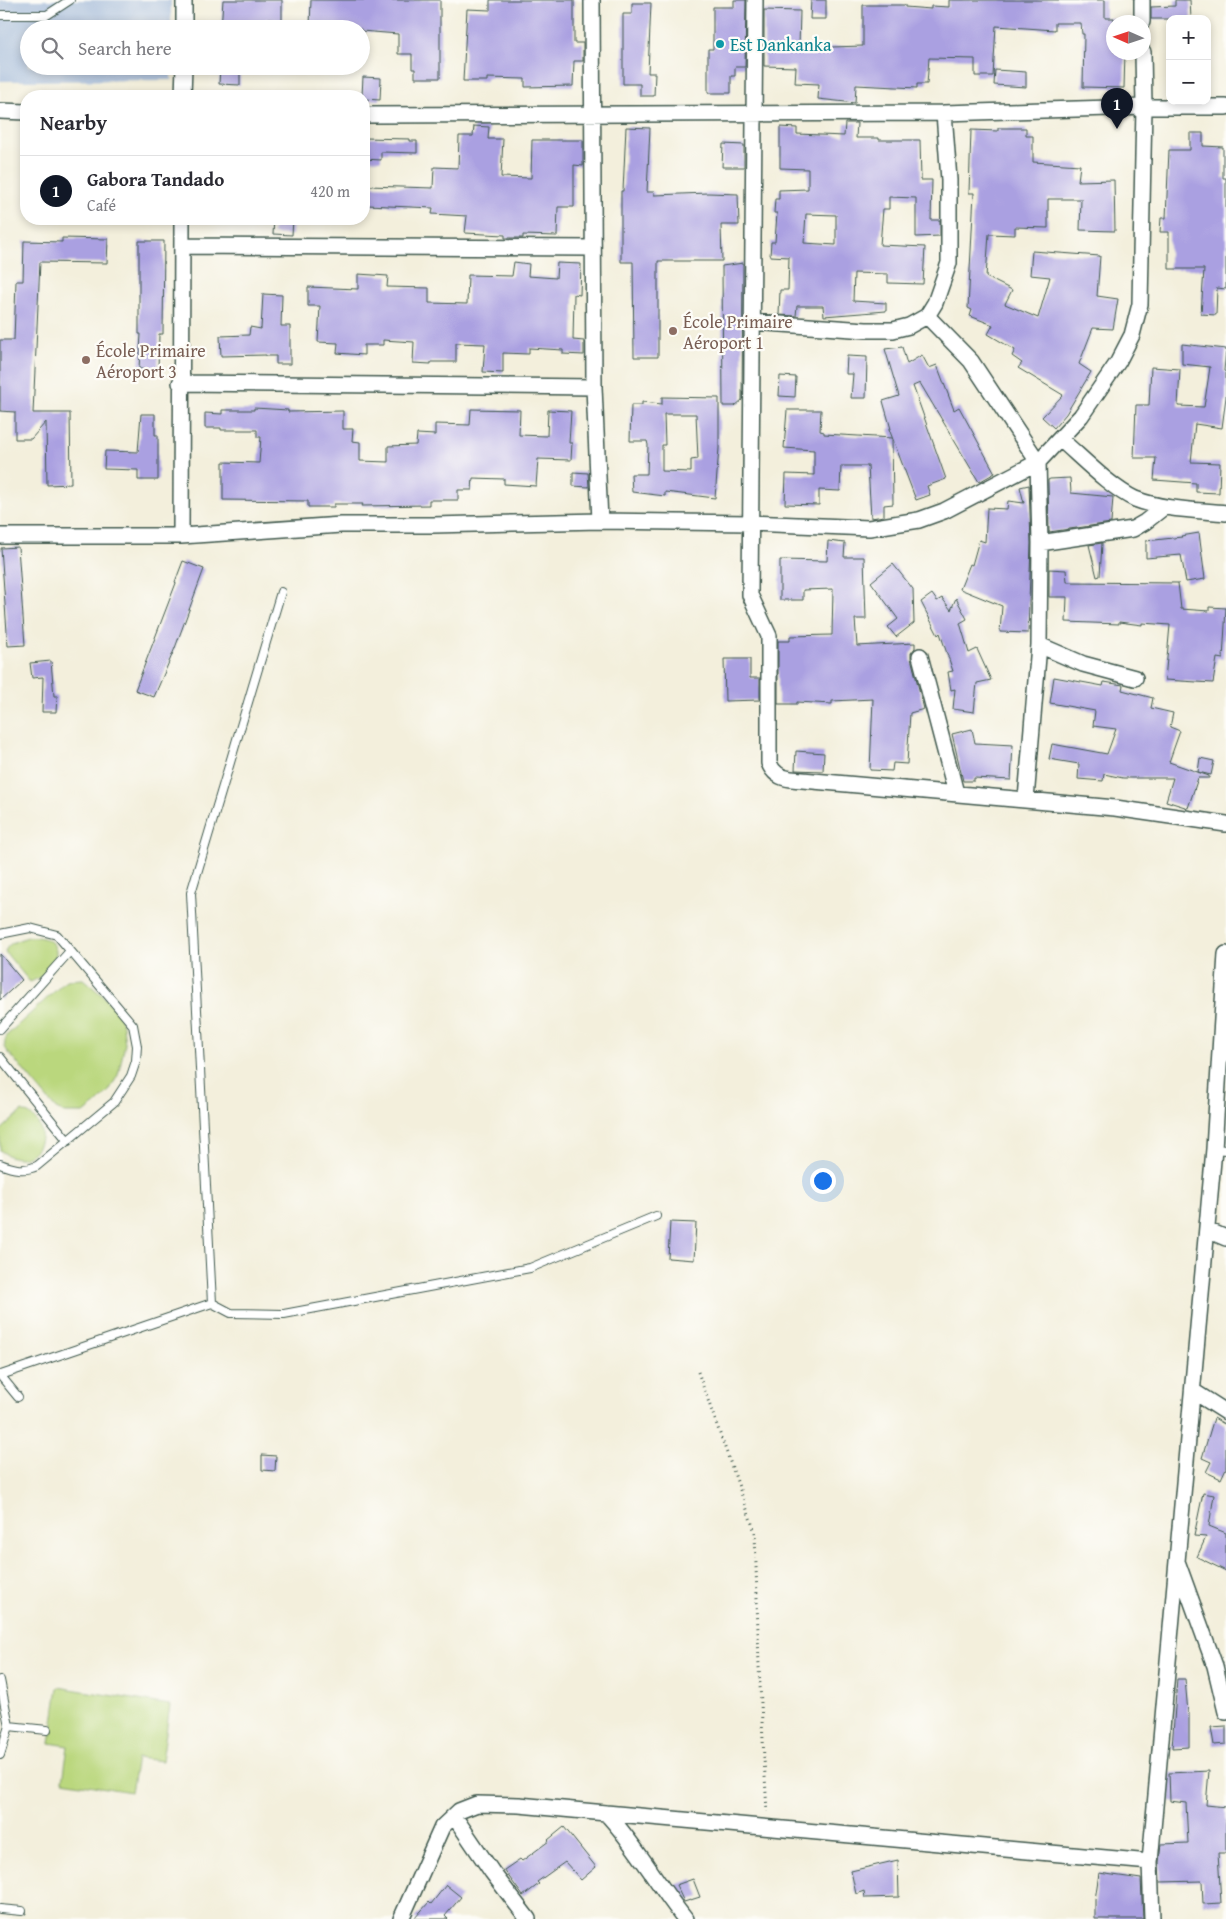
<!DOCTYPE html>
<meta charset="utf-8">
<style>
body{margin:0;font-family:"Gentium Book Plus",serif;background:#f7f7f7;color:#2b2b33}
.controls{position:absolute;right:15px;top:15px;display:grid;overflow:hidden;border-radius:10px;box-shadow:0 2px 8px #0003}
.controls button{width:45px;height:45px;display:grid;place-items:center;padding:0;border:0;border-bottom:1px solid #e1e1e2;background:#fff;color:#2b2b33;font:25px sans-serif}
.compass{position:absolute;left:1106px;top:15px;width:45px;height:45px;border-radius:50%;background:#fff;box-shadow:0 2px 8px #0003;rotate:273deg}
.you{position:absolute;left:822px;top:1180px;width:18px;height:18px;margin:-12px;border:4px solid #fff;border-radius:50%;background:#1a73e8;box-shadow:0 0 0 8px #1a73e833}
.badge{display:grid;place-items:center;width:32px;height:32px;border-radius:50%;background:#111827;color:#fff;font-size:16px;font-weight:700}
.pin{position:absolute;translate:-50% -41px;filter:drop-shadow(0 1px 2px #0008)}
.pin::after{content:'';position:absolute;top:26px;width:18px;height:15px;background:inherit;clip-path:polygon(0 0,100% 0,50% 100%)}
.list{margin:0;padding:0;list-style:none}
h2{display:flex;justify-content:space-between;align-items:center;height:65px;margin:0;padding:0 20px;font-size:21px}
h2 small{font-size:16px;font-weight:400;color:#7c7c81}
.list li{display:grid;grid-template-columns:32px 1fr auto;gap:15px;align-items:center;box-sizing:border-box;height:70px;padding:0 20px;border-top:1px solid #e1e1e2}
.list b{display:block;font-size:19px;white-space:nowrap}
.list p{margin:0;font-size:16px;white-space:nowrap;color:#7c7c81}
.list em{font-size:16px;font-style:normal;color:#7c7c81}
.icon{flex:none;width:28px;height:28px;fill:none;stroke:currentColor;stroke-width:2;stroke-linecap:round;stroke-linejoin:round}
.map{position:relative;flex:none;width:1226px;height:1919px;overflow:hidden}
.search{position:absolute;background:#fff;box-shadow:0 2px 8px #0003;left:20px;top:20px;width:350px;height:55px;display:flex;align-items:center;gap:12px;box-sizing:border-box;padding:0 18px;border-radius:28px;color:#7c7c81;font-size:19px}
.panel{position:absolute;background:#fff;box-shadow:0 2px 8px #0003;left:20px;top:90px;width:350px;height:135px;border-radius:20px}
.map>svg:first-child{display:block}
.industrial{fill:#b4c6de}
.green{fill:#bad77d;stroke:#6c8a58}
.building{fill:#aaa0e1;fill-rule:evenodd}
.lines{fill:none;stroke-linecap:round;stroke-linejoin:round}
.lane-casing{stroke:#3f584d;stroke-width:10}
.street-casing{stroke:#3f584d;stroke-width:18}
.path{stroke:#3f584d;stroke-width:3;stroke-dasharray:1 4;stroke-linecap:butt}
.lane{stroke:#fff;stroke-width:8}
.street{stroke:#fff;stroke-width:15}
.culture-dot{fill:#0f9aa8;stroke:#fdfcf7;stroke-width:2}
.education-dot{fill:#8d6e63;stroke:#fdfcf7;stroke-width:2}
.labels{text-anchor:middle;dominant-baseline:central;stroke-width:4.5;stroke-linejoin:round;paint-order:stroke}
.culture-label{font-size:18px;fill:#0d838f;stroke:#fdfcf7;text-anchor:start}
.education-label{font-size:18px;fill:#785e54;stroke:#fdfcf7;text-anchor:start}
</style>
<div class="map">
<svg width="1226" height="1919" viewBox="0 0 1226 1919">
<rect width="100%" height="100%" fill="#fdfcf7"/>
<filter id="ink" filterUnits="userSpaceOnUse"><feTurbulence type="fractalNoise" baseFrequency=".02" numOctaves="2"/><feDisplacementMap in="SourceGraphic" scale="10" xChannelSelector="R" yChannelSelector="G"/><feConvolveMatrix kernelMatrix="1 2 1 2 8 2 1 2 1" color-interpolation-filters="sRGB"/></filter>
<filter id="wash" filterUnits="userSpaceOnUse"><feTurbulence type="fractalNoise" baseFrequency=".0096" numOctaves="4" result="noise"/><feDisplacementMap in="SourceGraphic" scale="20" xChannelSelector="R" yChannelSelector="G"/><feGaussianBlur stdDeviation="1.12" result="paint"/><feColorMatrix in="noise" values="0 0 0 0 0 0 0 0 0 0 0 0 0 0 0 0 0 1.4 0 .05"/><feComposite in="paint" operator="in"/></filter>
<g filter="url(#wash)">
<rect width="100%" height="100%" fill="#f3efdc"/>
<path class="industrial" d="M0,0H171V29H29V66H171V80L0,81Z"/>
<path class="green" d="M28,937C68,934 62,970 30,982L5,952C8,942 19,940 28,937Z
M83,979L103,996L118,1013L123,1026L125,1044L118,1075L109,1091L97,1103L84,1113H65L56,1109L9,1053C3,1046 4,1043 7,1035L67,980Z
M22,1111C61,1125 34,1178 0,1150V1131Z
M58,1687L170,1705L162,1761L137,1758L131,1792L63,1781L68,1746L50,1743Z"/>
<g id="blocks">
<path class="building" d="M223,0H282V20L265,19L264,29H221Z
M311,0H440V78H415V69H412V54H398V34L361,31V29H331V27L310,26Z
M490,0H574V43H583V61H574L573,86L525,87V79L487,78V81H463L467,9L490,10Z
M734,0H746L745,67H735V76H731V93H708V49H713V7H734Z
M811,0H826V19H810Z
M949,0H1105V18H1114V52H1125L1124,88L1083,87L1084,34H1082L1081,23H1055V30L996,26L993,76H975V59L929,58L927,84H917V88L856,85L855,103L818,99L819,84L795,83L796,67L764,66V10L800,11L799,48L863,46V5H905V7L931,9V6L949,7Z
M1175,0H1190L1191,19H1151V7L1175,6Z
M632,3H651L648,73H655L654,96H640V84H623V14H632Z
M220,66H240V85L219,84Z
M995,70L1026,72V87L994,85Z
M363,77L381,78L380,100L364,99V96H362Z
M845,123H857L856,138H879V140H920L921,180H932L931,220H940V236L916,237V198L889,197V209H883L880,245L925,247L923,284L888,283V274L854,273L853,301L886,303V311L824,316L823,306H797L796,316L779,315L780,290H788L789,257L770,256L771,242H775L777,213H774L775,199H779V190L808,189V169L780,168V127L797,128V134L844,136ZM806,214L836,215V245L804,243Z
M474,126L489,127L488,139H503L501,177L531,178L532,140H583V166L574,165V207H558L557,236L523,235V238H505V235L465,233L467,216L432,214L433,208L367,205L368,186L433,188L434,167L458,168L459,136H473Z
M626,127L650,128L647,192H654V195L708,193L738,194L739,225H721L722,261H658V357H634L633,262H621V191H623Z
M998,128H1026V136H1033V162L1080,165L1078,181L1114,180L1115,231L1080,230L1081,199H1048V228L1015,227V235L989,234L986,277L1012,290L1005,304L1038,318L1050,277L1030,275L1032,251L1100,256L1097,296L1118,299L1113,329L1093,328L1079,364L1091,372L1066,414L1054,428L1042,417L1063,395L1018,368L1022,363L1012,356L1015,350L988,334L993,325L970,316L972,310L968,308L974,193H969L971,130L998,131Z
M1190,133H1203V146L1223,147V178H1226V289L1217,288L1216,315L1201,314L1204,269H1169V232H1160L1161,218H1166L1169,150H1190Z
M364,138L410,139V141H417V153L381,152V160L364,159Z
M723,144L744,145V167H722Z
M274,219H293L292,235L273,234Z
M62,238L108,239L107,263L40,262L33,413H70L71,484L47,485L46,422L31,439H15V412L0,411V340H14L16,281H23L24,241L62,242Z
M139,241H164L163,334H159L158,370L139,369L141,334H139Z
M514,262L529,264L528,276L556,278L557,263L581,264L580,295L574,294L573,340L584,341V355L563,354V350L529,348V354L503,353V373L483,372L485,344L456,343V362H431V364L413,363L414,342L383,340V345H364V355L337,353L338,343L318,342L320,306H308V287L358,289V274L388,276L387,287L429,288V303L467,304L468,275L512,276Z
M743,263L742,400L735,406H723L722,266Z
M263,294L282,295L281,326H290V364H276V356H266V355L221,356L220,336L249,335L250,327L261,329Z
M1182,344L1226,349L1224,371L1226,372V397L1222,428L1195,424L1191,462L1220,463L1219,493L1196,492V483L1154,480L1156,458H1134L1136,405H1149L1151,367L1180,369L1178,406L1204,407L1210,367L1182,364Z
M902,347L907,364L922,355L929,368L937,365L954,410L959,407L995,473L979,482L920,383L913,386L946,479L927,486L930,495L916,500L889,429H891L883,401L899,396L885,349Z
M847,356L867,357L866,398H851L853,374H846Z
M780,376L796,377L795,397L779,396Z
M662,397L719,398V448L715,498L665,492V496L632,492L631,474H647L648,445L647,441H630L631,405H642V402L662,404ZM664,414H696L698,459L691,460V472L662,471V445H665Z
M254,408L288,410V412L343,411V429H353L352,441L360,442V461L388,462V446L416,445L417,434L435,435V424L470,425L471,409L520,410L519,435L547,436L548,410L571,411L569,443H572L571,460L538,459L536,486L504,484V479L473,478L472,490H458V500H429V505L362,506L363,504H334V507H308V501L223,500V462L259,463L261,437H257V430H221V428H205V413L222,414V410H254Z
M787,410H821L820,431L824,432V434L892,438L893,504L884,505V516L871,518L868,466H841L840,491L819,490V505L785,504L786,474L814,475V450L784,448Z
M141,414H155V435H158V480H138V470L104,469L105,451L138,452Z
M573,472L588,473L589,487L573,486Z
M1070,478L1071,493L1113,497L1111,523L1049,532L1048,480L1050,479Z
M1029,485L1031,543L1028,633L1000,632L1002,606L960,589L970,564L972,565L979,540L985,542L987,508L1007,509L1008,501L1024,503L1020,487Z
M1199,533L1205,579L1186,582L1181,555L1146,558V541L1182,537L1181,536Z
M828,541L845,543L844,557H864L866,619H855L857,646L915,643V648L911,653V658L924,709L910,713L907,764L893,763L892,771L870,770L873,699L832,701V704L797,702V704H778V641H790V636L832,635L833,589L803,590V600H780V560L827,561Z
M1102,543L1100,576L1097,577L1089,545Z
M18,547L25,645L8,646L1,548Z
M183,561L204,569L175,648L154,697L135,690L176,583L175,582Z
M893,564L913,589L914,623L896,637L888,627L898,619L871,582Z
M1049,569L1066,570L1067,582L1178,583L1181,609L1209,611V607L1226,608L1223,659L1217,658L1213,683L1165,680L1170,625L1142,623V625L1119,622V624L1066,622L1067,597H1049Z
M932,594L937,601L942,598L951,610L956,598L967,619L960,623L969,653L977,649L991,680L977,683L974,712L953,709L955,689L951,690L948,672L953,671L940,633L938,635L921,602Z
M724,659H750V678H760V700L725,701Z
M51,661L54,696H57L56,712H42L43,677L32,678L30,663Z
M1054,677L1103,686L1104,682L1123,685L1122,690L1153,698L1151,708L1173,713L1170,727L1180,731L1169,762L1209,776V778H1198L1188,808L1166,801L1173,778H1123L1104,774L1103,781L1078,779L1079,764L1049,759L1052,744L1107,754L1116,729L1093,726L1095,711L1050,703Z
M972,729L975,743L1013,745L1011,780L974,778V781H963L952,734Z
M796,751L824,753L823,771L795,770Z
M1200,758L1214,761L1211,775L1198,772Z
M0,954L22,980L0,1000Z
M670,1222L696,1223L694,1260L668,1258Z
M1214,1418L1226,1425V1468L1221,1479L1206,1472L1211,1462L1202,1458Z
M262,1455L276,1456L275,1471L262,1470Z
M1203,1493L1214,1495L1209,1526L1226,1533V1571L1197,1557L1206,1537L1194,1536Z
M1177,1679H1185L1188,1713H1189V1747L1172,1748Z
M1226,1726V1744L1214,1745L1211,1727Z
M1209,1771L1206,1805L1226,1807V1853H1218L1221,1903L1203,1904L1202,1881L1160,1882L1159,1862L1161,1844L1188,1843L1186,1803L1170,1801L1169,1773Z
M564,1827L596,1867L581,1880L565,1862L537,1882L539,1884L523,1896L504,1870L520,1859L522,1861L549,1841L548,1840Z
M898,1860L899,1897L865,1898L864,1891L856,1894L851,1871Z
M1099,1873L1141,1879L1143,1919H1095V1900Z
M693,1879L700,1897L684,1902L676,1885Z
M446,1885L461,1897L445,1916L448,1919H414L429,1902L431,1904Z"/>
</g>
</g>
<g filter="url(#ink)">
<use href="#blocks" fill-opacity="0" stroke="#3f584d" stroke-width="1"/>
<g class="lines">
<defs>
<path id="lane" d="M0,15H47L70,0
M281,592L191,893L212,1303L231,1313L284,1314L530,1268L656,1216
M0,934L30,928L57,935L133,1025L137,1046L136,1061L131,1076L114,1102L37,1166C24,1172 13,1169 0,1164
M0,1029L70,951
M0,1057L68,1141
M1214,1149L1226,1150
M0,1375L18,1397
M1,1375L212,1303
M0,1680L9,1726L0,1755
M9,1726L47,1730
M0,1909L22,1911"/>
<path id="street" d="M592,0L594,387L600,521
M755,0L750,595L769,636V763C773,773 780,778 791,779L1115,808L1226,824
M1142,0V22
M184,29V0
M183,96L184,66
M0,111L26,112
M364,115L944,113L1144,107H1226
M182,246L593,248
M927,316L971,361L1038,462L1040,543L1039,645L1026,799
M752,322L866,330H893L909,326L927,316L935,303L949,263V180L944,113
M180,383L594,387
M1060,439C1081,457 1111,488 1135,499C1163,510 1196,510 1226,513
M0,536H181L341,525H433L600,521L750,523L869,528L919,520L944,511L1038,462L1081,416L1118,362L1132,335L1140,304L1144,107L1143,52
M181,536L182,219
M1040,543L1133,529L1145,522L1164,507
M1039,645L1083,664L1135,678
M920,656L956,793
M1207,1230L1226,1238
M1193,1391L1226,1412
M1178,1564L1215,1666L1226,1712
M606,1813L1150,1862
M454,1816L492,1872L528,1919
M401,1919L442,1827L459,1811L477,1804L519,1805L606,1813C636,1845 657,1884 685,1919
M1152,1919L1150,1862L1214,1149L1226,954"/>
</defs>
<use href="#lane" class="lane-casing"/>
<use href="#street" class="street-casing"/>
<path class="path" d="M698,1372L755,1532L759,1667L767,1812"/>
<use href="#lane" class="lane"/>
<use href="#street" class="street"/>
</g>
</g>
<circle class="culture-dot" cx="720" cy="44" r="5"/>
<g class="education-dot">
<circle cx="673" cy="331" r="5"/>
<circle cx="86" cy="360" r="5"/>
</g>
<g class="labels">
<g class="culture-label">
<text x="730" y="44">Est Dankanka</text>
</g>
<g class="education-label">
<text x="683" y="321">École Primaire<tspan x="683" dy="21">Aéroport 1</tspan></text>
<text x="96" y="350">École Primaire<tspan x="96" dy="21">Aéroport 3</tspan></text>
</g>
</g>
</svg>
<div class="controls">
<button>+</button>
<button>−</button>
</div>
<svg class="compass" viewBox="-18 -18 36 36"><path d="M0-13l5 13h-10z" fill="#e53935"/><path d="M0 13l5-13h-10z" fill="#7c7c81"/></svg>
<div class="you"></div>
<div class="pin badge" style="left:1117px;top:129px">1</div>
<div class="search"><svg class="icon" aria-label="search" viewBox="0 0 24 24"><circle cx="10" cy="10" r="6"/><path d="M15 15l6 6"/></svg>Search here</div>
<section class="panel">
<h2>Nearby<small></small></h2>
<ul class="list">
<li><span class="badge">1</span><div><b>Gabora Tandado</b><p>Café</p></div><em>420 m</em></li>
</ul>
</section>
</div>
